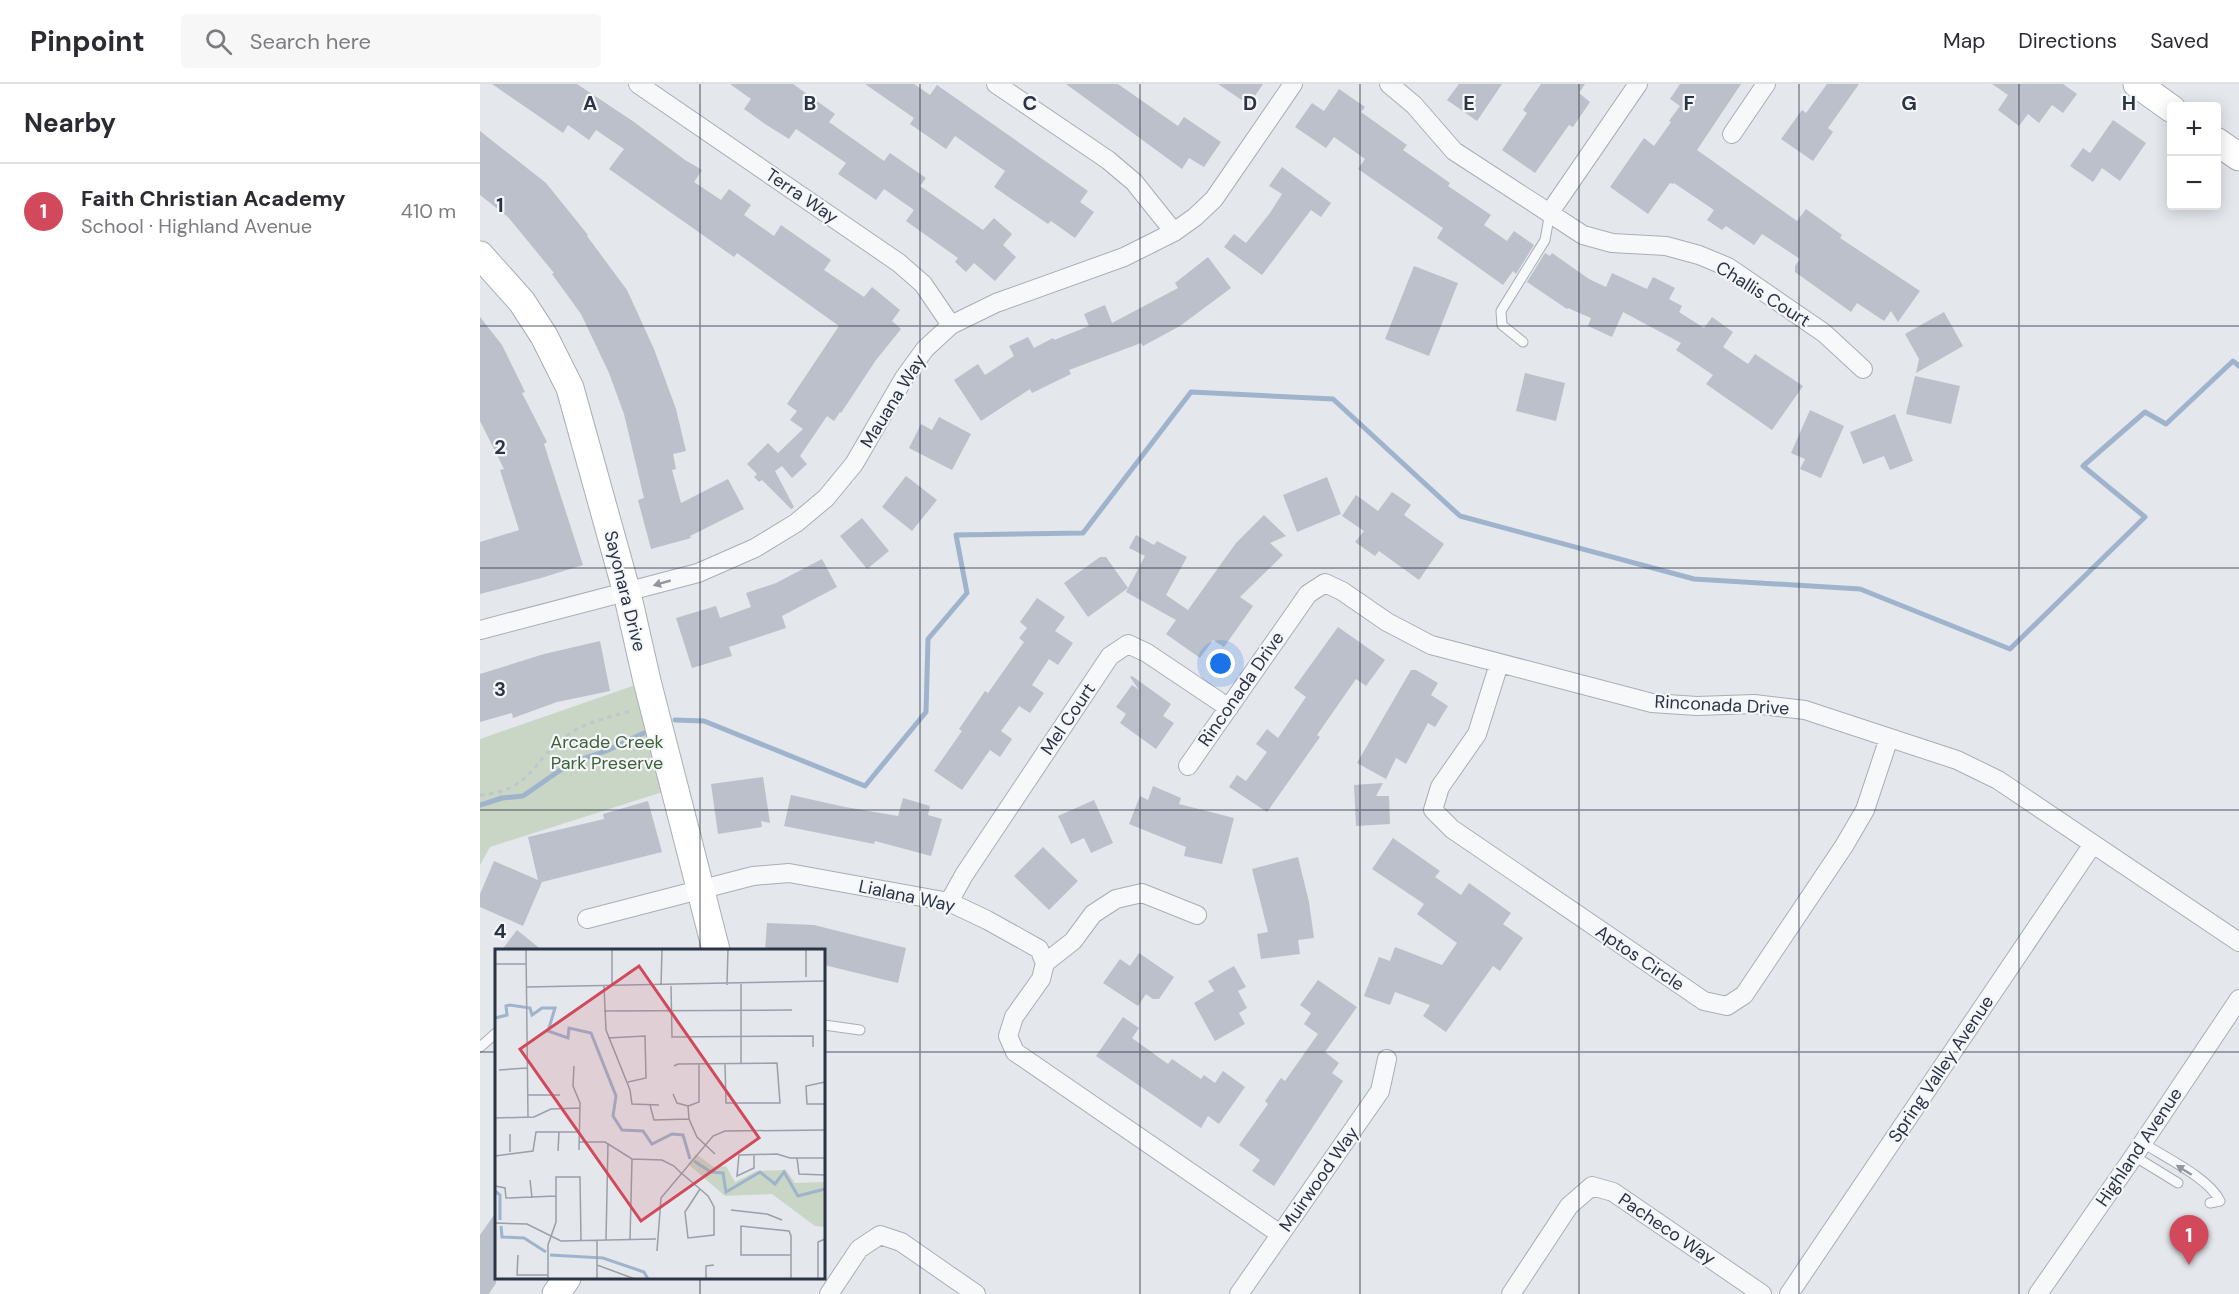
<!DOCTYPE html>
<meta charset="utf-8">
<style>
body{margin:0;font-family:"DM Sans",sans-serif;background:#f7f7f7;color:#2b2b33}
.controls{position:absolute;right:18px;top:18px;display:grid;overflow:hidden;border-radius:6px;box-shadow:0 3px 15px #0003}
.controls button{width:54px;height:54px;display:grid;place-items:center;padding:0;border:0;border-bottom:2px solid #e1e1e2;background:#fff;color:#2b2b33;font:30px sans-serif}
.you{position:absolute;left:741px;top:580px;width:21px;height:21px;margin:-15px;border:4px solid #fff;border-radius:50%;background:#1a73e8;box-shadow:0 0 0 9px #1a73e833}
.badge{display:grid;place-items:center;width:39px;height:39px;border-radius:50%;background:#d1495b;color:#fff;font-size:20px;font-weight:700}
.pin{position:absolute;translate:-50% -50px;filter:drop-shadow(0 2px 3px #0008)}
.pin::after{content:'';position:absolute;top:32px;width:21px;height:18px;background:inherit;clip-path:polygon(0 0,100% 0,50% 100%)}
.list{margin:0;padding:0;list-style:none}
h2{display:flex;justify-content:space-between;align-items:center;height:78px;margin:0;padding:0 24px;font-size:26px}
h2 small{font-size:20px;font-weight:400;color:#7c7c81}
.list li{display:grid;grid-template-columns:39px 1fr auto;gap:18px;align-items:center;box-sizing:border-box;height:96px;padding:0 24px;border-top:2px solid #e1e1e2}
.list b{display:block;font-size:22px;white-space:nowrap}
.list p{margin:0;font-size:20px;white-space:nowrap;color:#7c7c81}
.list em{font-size:20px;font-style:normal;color:#7c7c81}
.icon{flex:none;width:33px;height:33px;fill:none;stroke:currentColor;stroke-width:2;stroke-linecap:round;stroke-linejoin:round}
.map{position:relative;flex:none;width:1759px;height:1210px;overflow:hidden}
header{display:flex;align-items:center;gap:36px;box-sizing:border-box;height:84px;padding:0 30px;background:#fff;border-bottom:2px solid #e1e1e2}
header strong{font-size:28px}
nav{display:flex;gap:33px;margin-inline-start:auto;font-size:21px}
.search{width:420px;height:54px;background:#f7f7f7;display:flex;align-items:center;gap:15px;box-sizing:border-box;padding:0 21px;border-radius:6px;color:#7c7c81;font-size:22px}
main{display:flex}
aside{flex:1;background:#fff}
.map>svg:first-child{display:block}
.green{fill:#c9d6c5}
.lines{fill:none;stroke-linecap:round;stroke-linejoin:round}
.stream{stroke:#9fb4cc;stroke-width:5}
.building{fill:#bbc0ca}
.lane-casing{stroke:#a9aeb7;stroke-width:11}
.street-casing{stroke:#a9aeb7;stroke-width:20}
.secondary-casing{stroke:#a9aeb7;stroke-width:29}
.path{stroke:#c2c5cb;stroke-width:3;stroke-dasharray:4.5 4.5;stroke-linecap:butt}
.lane{stroke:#f7f8fa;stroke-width:9}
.street{stroke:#f7f8fa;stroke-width:18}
.secondary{stroke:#fff;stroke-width:27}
.oneway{fill:#9196a0}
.grid{fill:none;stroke:#2b3445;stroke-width:1.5;stroke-opacity:0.55}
.labels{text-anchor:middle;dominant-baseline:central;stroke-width:4.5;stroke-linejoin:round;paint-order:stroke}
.street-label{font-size:18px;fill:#2b3445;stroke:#f4f6f9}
.park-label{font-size:18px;fill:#3f6138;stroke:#f4f6f9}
.inset-river{fill:none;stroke:#9fb4cc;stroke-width:3}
.inset-road{fill:none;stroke:#9a9fa9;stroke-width:1.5}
.view{fill:#d1495b;fill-opacity:0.15;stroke:#d1495b;stroke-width:3}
.inset-edge{fill:none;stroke:#2b3445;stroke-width:3}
.grid-label{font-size:20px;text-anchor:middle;font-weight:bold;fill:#2b3445;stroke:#f4f6f9;stroke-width:4.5;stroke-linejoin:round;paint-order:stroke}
</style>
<header>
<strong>Pinpoint</strong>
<div class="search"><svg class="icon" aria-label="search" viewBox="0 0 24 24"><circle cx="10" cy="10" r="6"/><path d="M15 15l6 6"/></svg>Search here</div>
<nav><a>Map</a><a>Directions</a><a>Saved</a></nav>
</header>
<main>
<aside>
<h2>Nearby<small></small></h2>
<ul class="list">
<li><span class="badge">1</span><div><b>Faith Christian Academy</b><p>School · Highland Avenue</p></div><em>410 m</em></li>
</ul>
</aside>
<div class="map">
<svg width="1759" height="1210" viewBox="0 0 1759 1210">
<rect width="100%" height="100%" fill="#e4e7ec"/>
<path class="green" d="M167,597L195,704L10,763L0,781V655Z"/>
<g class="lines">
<path class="stream" d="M195,636L224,637L385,702L446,628L448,555L487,509L476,451L603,449L711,308L853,315L980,432L1214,495L1380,505L1530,565L1665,433L1603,382L1665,328L1686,340L1753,277L1759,282
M0,721L22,714L43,712L79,687L102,675L126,667L164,649"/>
</g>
<path class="building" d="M12,0H97L154,38L205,76L222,86L214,98L241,116L249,105L271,121L264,131L294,152L301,141L351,176L344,186L384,213L392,203L420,226L412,237L421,245L396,276L361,329L360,328L354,337L347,332L320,372L327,380L312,394L302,382L295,387L314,423L311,425L282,396L279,398L274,393L277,390L267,380L288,359L298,369L323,345L310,336L317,327L307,320L359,242L257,169L254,173L129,85L144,65L116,46L109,56L88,41L83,49Z
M250,0H313L355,30L349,38L404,77L410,69L446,94L440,102L503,146L514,134L532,150L523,161L536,173L515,197L494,179L486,188L475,178L478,174L426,137L434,126L404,105L396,116L383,107L358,90L366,79L316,45L309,55L285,40L264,25L271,15Z
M385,0H434L450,11L457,1L608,107L600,118L614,128L595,154L571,137L568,140L514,103L525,87L475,52L466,65L430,40L434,34Z
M586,0H638L698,42L704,33L741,58L724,83L709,74L702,85Z
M738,0H783L769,21Z
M979,0H1022L997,37L967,16Z
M1061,0H1105L1099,9L1110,18L1093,43L1089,41L1055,89L1022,66L1047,29L1043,26Z
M1200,0H1261L1217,66L1317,137L1326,125L1362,151L1360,154L1440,207L1418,238L1411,227L1404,237L1377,219L1371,228L1315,188V182L1320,175L1282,150L1274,161L1246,142L1242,146L1227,136L1234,126L1194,99L1193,100L1190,99L1168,130L1130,103L1164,54L1174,62L1191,38L1189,37L1200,22L1190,15Z
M1347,0H1379L1348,44L1353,48L1333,77L1301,55L1322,26L1326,29Z
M1512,0H1583L1597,10L1583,29L1572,21L1559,39L1548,30L1539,42L1518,26L1528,11Z
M859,5L885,23L881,28L927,61L923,66L970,99L968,102L1011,131L1004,141L1027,157L1034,147L1054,161L1036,190L1033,187L1023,201L957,154L963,144L878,85L885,75L854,53L846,64L815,43L832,19L844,27Z
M1633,36L1666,59L1640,97L1622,84L1613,98L1590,82L1603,64L1610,69Z
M0,47L66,99L108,151L107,152L147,206L174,265L196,325L206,367L193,370L196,385L192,386L201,419L248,395L264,425L210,452L211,454L171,465L158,416L164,414L144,330L129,289L101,230L72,190L74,189L28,133L0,111Z
M802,83L851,119L841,133L831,126L782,191L744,163L754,150L766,159L790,129L802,110L789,102Z
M1065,169L1070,172L1072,169L1109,195L1126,203L1132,189L1167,205L1173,193L1195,204L1189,215L1202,222L1199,228L1224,244L1232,233L1253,248L1243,263L1268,280L1275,270L1323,302L1292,346L1226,300L1233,291L1196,266L1201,259L1143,228L1132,253L1108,242L1111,234L1088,224L1087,225L1047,198Z
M728,173L751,204L700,242L663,262L661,259L589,286L591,290L552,309L550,305L501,337L474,296L498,280L505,291L534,272L529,262L548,253L554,264L573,254L574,256L609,242L604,230L625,221L632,239L698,204L695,199Z
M934,182L978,199L949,272L905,255Z
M1464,228L1483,262L1436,289L1439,275L1425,250Z
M0,233L22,261L45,308L42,309L67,358L64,360L103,481L61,494L0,510V458L39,446L20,386L24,385L0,337Z
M1045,289L1085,299L1076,337L1036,327Z
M1435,292L1480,302L1471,340L1426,330Z
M1330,326L1364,342L1341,394L1320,385L1325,375L1311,369Z
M1415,330L1433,377L1410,386L1404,372L1383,380L1370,348Z
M459,333L491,350L472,386L429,364L441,340L452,346Z
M426,392L457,416L432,447L402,423Z
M847,393L861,430L817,448L803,411Z
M912,408L931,421L924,431L964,460L939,496L899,467L895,472L875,458L884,447L862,432L876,411L898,427Z
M784,431L806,452L790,459L803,471L760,513L773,522L744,563L733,556L720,574L686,550L696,536L646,508L665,472L649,464L656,451L674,461L677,457L707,473L686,511L708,526L756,459Z
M382,434L409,467L387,485L360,452Z
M620,473H626L648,504L608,533L584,499Z
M342,475L357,503L302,532L306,544L249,563L252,572L212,584L196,534L236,522L240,534L271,523L266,509L296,499Z
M557,514L585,533L575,547L593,559L578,581L569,575L552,601L564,609L550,629L539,622L521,647L532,655L520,673L510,666L482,706L454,687L482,647L479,645L505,607L508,609L544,558L539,554L547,544L540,538Z
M858,543L905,576L886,602L876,595L837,651L840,653L787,728L749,703L757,691L766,697L787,668L776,660L787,645L798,654L826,613L814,604Z
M120,557L130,607L77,618L33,634L32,629L0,638V590L64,570Z
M931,586H936L958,599L951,611L968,622L955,643L948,639L926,680L916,674L906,695L877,679Z
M652,592L691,620L683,632L694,639L676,665L640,639L646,630L636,623L652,601L659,606L650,593Z
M283,693L290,739L281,737L282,743L238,750L231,700Z
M903,699L896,712H909L910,740L876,742L874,701Z
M673,702L701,714L699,720L754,734L742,780L704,772L706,763L649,740L660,712L668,716Z
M311,711L365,723L418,732L423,714L450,722L448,731L462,735L451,772L395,757L394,760L304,742Z
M614,716L633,759L611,769L604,754L591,760L578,732Z
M168,717L182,768L62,798L43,842L0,823V810L14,777L58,796L48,753L124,735L123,730Z
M913,754L960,787L955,793L981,811L989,799L1031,829L1023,840L1043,854L1020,887L1013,882L966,948L943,932L950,921L915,908L910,921L884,912L899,873L910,877L915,863L962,881L977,859L937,830L944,820L892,785Z
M563,763L598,797L569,826L534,792Z
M818,773L829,818L834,854L818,856L820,870L781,875L777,850L788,848L772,785Z
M287,839L334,841L426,864L418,899L344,881V867H285Z
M37,846L63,867H21Z
M659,869L694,893L679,915H673L666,910L658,922L623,899L640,875L650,882Z
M754,882L766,903L758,907L767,924L759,929L765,940L735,957L714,919L734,907L728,897Z
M838,896L877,923L845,968L859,979L852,989L863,997L794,1102L772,1087L780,1076L759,1061L788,1020L785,1017L801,994L805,997L838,950L824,940L831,929L820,921Z
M643,933L659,944L652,954L688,980L692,975L721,995L724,991L735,999L743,987L765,1003L739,1040L728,1032L721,1044L616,972Z
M16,1128V1199L9,1210H0V1151Z"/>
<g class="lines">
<defs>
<path id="lane" d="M1043,258L1022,241L1021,227L1065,156L1070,128
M344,941L380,946
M0,963L16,949
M1663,1059C1686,1074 1729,1094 1740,1117L1730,1119
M1654,1072L1698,1099"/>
<path id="street" d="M158,0L419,179L443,200L471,241
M516,0L628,76L654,98L694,148
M909,0L934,21L974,67L1103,151L1132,159L1186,162L1219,171L1248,183L1344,249L1383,285
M1252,50L1286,0
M1070,128L1158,0
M0,546L218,489L275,464L316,439L346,414L374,380L424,294L445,265L471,241L516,219L644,173L694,148L715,133L734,115L813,0
M1019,580L997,650L960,703L953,726L972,745L1224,917L1247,922L1264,911L1364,762L1385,726L1409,654
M708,682L828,510L845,499L862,507L907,538L951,561L1172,619L1217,622L1274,620L1325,626L1477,676L1518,696L1759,858
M469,818L484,791L630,572L648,560L667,569L749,624
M107,835L273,792L309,789L469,818L507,836L559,865L565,879L561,895L534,933L528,952L535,968L800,1150
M565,879L593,857L613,830L636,815L662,809L717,831
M349,1210L379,1165L400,1151L421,1158L496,1210
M759,1210L900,1007L907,975
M1031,1210L1089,1122L1112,1102L1133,1108L1282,1210
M1309,1210L1613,760
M1558,1210L1654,1072L1759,915"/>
<path id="secondary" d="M1657,0L1692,25
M1736,57L1759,73
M0,171L42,218L64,252L90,304L147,509L167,597L236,866
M76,1210L87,1194"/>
</defs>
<use href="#lane" class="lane-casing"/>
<use href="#street" class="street-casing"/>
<use href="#secondary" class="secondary-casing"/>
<path class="path" d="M0,711C54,706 50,677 88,651C107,637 132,633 153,626"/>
<use href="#lane" class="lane"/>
<use href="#street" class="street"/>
<use href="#secondary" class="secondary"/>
</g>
<defs><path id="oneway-solid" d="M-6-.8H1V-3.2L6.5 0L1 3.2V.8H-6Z" transform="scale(1.5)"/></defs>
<g class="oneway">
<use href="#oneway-solid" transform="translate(182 499) rotate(164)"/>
<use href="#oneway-solid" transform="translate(1704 1086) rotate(-148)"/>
</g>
<path class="grid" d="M220,0V866M440,0V1210M660,0V1210M880,0V1210M1099,0V1210M1319,0V1210M1539,0V1210M0,242H1759M0,484H1759M0,726H1759M0,968H16M344,968H1759M220,1194V1210"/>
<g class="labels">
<g class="street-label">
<text transform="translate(322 112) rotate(34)">Terra Way</text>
<text transform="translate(1283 210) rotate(32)">Challis Court</text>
<text transform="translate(413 317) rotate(-58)">Mauana Way</text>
<text transform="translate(145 507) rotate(76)">Sayonara Drive</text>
<text transform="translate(761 605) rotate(-55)">Rinconada Drive</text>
<text transform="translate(1242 621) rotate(3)">Rinconada Drive</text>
<text transform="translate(588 635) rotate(-56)">Mel Court</text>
<text transform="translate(427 812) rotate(12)">Lialana Way</text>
<text transform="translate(1160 874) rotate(34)">Aptos Circle</text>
<text transform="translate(1461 985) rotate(-56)">Spring Valley Avenue</text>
<text transform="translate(1659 1063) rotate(-56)">Highland Avenue</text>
<text transform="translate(839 1095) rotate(-55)">Muirwood Way</text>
<text transform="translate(1187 1145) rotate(34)">Pacheco Way</text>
</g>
<g class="park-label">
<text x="127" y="658">Arcade Creek<tspan x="127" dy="21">Park Preserve</tspan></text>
</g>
</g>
<g transform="translate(15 865)">
<rect width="330" height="330" fill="#e4e7ec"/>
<path d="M201,205L220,219L231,217L240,233L262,222L291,221L300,234L330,233V278L320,277L277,245L230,247L193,215Z" fill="#c9d6c5"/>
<path class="inset-river" d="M0,69L12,66L11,57L15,56L35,59L37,66L47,59H60L53,82L73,89L74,79L96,84L121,147L118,167L127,181L148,182L157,195L177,185L188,186L195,210M199,212L216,223L228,224L231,243L265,223L280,235L289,223L303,247L330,240M0,242L5,246V271M6,277L7,288L29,289L51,303M55,306L108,309L149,323L153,330"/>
<path class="inset-road" d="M31,0L33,168M117,0V37M0,15H31M311,28V0M246,35V115M232,36L233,0M109,37L111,81L135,141L137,155L164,156M166,37L167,0M176,37L177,88L318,87V98M32,38L330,32M109,62L297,61M113,89L150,87L151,129L133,133M204,115V153L193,157L194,170L202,188L220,205M79,117L78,137L85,154L84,201M179,117L183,115L282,114L285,154H231L230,115M4,121L32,119M330,133L311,137L312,155H330M178,145L182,154L193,157M33,146H65M155,156L159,171L194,170M0,169L39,168L56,160L85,159M15,185V203M84,193H110L137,210L167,211L179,217L185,223L205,240L213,247L219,258V286L193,289L190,263L205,240M63,202L64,183M259,205V219L242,227L244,206L282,205L295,209H330M0,207L38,202L41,183H83M302,209L304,225L330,226M35,231L37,249M0,237L10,239L11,249L61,247M236,261L272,265L287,271M0,274L32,275L66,292L161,290M135,290L137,210M111,291L113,194M102,292V330M162,302L166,249L218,187L230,182L330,181M23,306L22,326H53M296,306H246V277L294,282L296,287V330M102,316L140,330M323,329V293L330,290M53,330V296L61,273V228H85L86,292M211,330V317L219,316"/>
<path class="view" d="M144,17L264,189L146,272L25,100Z"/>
<rect width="330" height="330" class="inset-edge"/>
</g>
<g class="grid-label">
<text x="110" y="26">A</text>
<text x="330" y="26">B</text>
<text x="550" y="26">C</text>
<text x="770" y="26">D</text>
<text x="989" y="26">E</text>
<text x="1209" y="26">F</text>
<text x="1429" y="26">G</text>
<text x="1649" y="26">H</text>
<text x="20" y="128">1</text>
<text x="20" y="370">2</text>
<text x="20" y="612">3</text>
<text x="20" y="854">4</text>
</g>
</svg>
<div class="controls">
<button>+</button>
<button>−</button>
</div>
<div class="you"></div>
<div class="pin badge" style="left:1709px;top:1181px">1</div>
</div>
</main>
